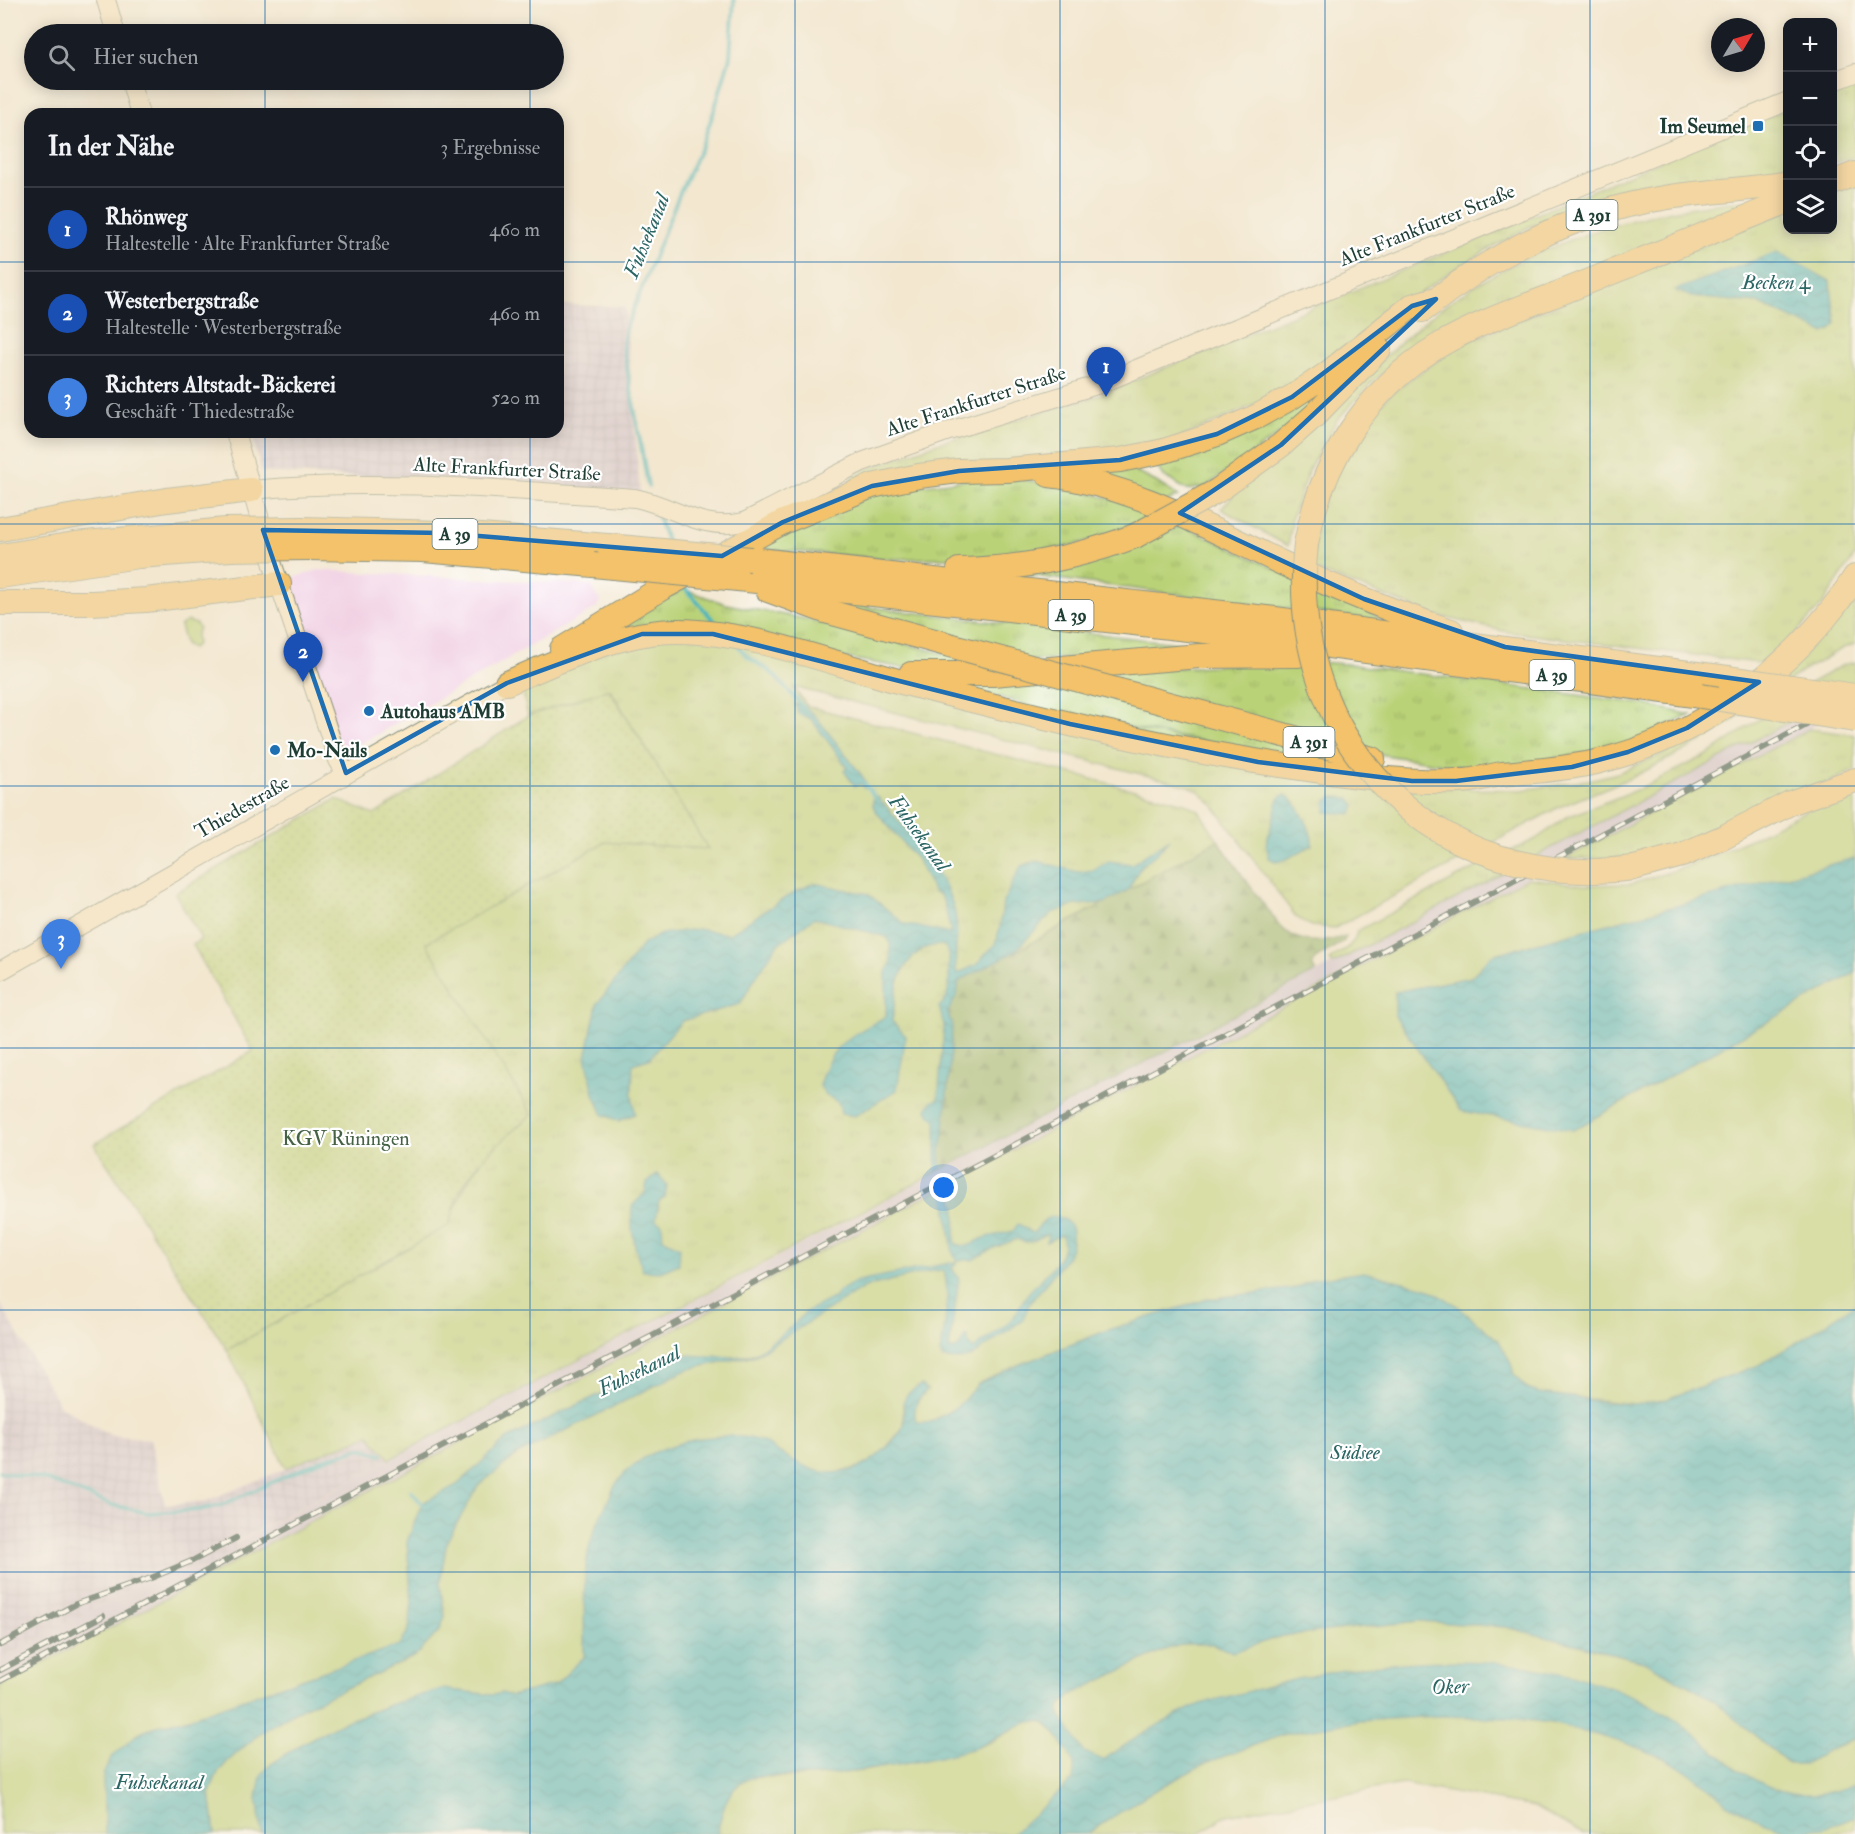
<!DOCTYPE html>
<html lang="de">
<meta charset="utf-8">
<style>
body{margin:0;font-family:"IM FELL Double Pica",serif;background:#20242c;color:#f1f3f6}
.controls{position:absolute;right:18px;top:18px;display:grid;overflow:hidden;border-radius:12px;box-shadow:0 3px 15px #0003}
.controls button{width:54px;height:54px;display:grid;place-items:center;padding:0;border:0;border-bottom:2px solid #363941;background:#171b24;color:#f1f3f6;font:30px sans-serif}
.compass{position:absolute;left:1711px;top:18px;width:54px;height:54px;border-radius:50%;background:#171b24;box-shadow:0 3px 15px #0003;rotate:52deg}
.you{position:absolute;left:944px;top:1188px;width:21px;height:21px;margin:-15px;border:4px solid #fff;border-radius:50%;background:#1a73e8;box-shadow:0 0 0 9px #1a73e833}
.badge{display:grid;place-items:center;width:39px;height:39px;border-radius:50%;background:#2563eb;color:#fff;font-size:20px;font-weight:700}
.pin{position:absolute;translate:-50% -50px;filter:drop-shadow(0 2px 3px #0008)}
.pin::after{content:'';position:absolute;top:32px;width:21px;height:18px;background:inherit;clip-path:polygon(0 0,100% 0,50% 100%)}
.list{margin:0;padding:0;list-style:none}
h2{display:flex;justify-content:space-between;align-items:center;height:78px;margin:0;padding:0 24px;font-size:26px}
h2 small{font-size:20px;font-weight:400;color:#9ea1a6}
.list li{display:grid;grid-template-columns:39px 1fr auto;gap:18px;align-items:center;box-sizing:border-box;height:84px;padding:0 24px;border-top:2px solid #363941}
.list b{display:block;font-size:22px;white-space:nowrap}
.list p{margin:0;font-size:20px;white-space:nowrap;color:#9ea1a6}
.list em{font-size:20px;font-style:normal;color:#9ea1a6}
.icon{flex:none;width:33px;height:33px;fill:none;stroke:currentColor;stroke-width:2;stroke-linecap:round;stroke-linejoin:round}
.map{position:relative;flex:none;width:1855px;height:1834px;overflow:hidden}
.search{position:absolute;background:#171b24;box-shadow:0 3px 15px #0003;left:24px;top:24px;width:540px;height:66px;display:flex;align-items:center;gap:15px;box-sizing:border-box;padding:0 21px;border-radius:33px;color:#9ea1a6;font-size:22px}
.panel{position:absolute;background:#171b24;box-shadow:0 3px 15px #0003;left:24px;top:108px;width:540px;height:330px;border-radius:18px}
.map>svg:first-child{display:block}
.built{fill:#f1d0e3}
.industrial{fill:url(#industrial-grid)}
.railway{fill:#cebed1}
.grass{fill:url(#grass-tufts);stroke:#6c8856;stroke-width:1.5;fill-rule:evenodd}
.forest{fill:url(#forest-firs);stroke:#59784e;stroke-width:1.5}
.park{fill:#bad277;stroke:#6c8856;stroke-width:1.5}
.garden{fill:url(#garden-dots);stroke:#6c8856;stroke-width:1.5}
.water{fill:url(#water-waves);stroke:#327878;stroke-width:1.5;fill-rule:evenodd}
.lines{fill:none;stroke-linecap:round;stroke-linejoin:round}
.stream{stroke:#44b3bd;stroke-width:4}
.secondary-casing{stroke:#899282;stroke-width:20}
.highway-casing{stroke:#899282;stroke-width:26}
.secondary{stroke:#fae7c3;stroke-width:18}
.highway{stroke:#f3c26a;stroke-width:24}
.rail-casing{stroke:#1f3d34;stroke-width:6}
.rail{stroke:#fff;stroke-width:4;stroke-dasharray:11;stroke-linecap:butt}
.highway-bridge-casing{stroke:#899282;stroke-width:26;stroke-linecap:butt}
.highway-bridge{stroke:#f3c26a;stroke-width:24}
.marked{fill:none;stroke:#1f6fb2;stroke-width:4.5;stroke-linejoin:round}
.grid{fill:none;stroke:#1f6fb2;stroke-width:1.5;stroke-opacity:0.55}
.poi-dot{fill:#1f6fb2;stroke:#fff;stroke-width:2}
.labels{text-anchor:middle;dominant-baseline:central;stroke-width:4.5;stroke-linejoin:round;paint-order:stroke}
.shield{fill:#fff;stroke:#627771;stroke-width:1.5}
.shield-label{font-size:18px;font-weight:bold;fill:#1f3d34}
.poi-label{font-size:20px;font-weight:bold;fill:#1f3d34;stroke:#fff;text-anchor:start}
.street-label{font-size:20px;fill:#1f3d34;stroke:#fff}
.park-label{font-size:20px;fill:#466245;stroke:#fff}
.water-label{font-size:21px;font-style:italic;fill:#2c6664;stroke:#fff}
</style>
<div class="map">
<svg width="1855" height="1834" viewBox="0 0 1855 1834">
<defs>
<pattern id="industrial-grid" width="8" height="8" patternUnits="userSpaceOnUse" patternTransform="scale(1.5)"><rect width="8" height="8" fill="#cebed1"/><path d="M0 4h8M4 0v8" fill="none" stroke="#b0a4b4"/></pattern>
<pattern id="grass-tufts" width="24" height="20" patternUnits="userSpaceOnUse" patternTransform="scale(1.5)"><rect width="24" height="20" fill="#bad277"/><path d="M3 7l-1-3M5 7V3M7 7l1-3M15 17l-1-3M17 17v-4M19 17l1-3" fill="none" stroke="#9fb568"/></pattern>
<pattern id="forest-firs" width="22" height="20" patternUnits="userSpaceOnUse" patternTransform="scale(1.5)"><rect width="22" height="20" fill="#93b468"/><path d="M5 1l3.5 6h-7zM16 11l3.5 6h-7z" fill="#779456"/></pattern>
<pattern id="garden-dots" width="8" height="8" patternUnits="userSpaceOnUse" patternTransform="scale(1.5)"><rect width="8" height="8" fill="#bad277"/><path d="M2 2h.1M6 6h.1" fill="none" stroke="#9fb568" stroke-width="1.8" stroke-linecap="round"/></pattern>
<pattern id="water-waves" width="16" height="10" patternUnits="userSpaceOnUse" patternTransform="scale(1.5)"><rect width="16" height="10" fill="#44b3bd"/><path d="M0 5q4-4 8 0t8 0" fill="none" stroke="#38939a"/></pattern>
</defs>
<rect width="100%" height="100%" fill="#fff"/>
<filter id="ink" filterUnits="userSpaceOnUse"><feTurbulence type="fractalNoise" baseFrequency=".0167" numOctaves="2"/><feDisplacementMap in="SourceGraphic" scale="12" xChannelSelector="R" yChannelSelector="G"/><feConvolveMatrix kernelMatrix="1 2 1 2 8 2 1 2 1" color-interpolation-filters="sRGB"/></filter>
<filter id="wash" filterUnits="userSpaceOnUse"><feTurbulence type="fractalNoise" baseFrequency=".008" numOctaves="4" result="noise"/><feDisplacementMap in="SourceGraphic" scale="24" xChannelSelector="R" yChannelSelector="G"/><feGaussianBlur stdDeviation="1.35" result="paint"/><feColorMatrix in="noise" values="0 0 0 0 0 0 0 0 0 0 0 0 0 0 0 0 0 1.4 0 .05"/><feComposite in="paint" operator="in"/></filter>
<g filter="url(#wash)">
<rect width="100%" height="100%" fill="#f3e7d0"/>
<path class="built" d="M318,570L591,585L600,601L596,608L377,734L352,748L344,747L336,736L287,580Z"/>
<path class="industrial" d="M558,305L625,307L640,494L262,472L251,432H558Z
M0,1303L60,1406L110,1435L150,1439L165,1505L206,1501L370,1435L390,1459L235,1542L239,1550L210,1566L182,1570L136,1585L0,1660Z"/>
<path class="railway" d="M1855,687V704L0,1686V1660L136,1585L182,1570L210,1566L238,1550L235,1543L390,1459L828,1231Z"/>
<path class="grass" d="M1855,81V157L1833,164L1832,91Z
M1787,109V174L1671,183L1593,203L1531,226L1489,249L1447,274L1285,391L1171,442L855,482L850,475L938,443L1094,397L1486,236L1697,145Z
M1855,182V555L1823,604L1767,664L1508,632L1435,615L1313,569L1316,513L1345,449L1390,394L1457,346L1787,210L1788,230H1832L1833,192ZM1830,281L1836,323L1824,333L1758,303L1692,297L1676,290Z
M1764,199L1466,318L1427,339L1390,367L1373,381L1337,420L1309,469L1291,520L1292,523L1288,546L1221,509L1239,489C1282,450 1325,411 1368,373C1395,348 1421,322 1451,301C1542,239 1655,206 1764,199Z
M1327,387L1290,426L1205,487L1187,490L1162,475L1156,463Z
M1126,467L1156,482L1178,496L1165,502L1084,476Z
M996,476L1065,486L1160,513L1093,540L1039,553L988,557L891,559L751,548L879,491Z
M1181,525L1379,617L1377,620L1027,575L1152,539Z
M683,589L726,604L805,619L958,657L842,604L1191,645V651L904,668L830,655L899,687L1473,789L1522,790L1589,780L1618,773L1688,743L1732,718L1791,670L1855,590V644L1843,648L1803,671L1710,736L1682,752L1633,777L1557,808L1335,928L1311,926L1296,917L1213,805L1199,791L1189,786L793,687L807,706L1185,803L1199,811L1218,840L1024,947L950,985L937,1172L390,1459L369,1435L286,1468L227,1350L449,1225C467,1169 488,1152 531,1114L425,943L605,842L707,849L610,689L528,716L520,678Z
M1298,661L1347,664L1643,704L1691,715L1623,746L1506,768H1467L1379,754L1346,763L1348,768L1070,718L946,681Z
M1855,662V687L1333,964L1329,960C1341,952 1355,946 1357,931L1479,866L1536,839L1567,817L1639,789L1709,754L1809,684L1843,665Z
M1809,729L1855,735V770L1669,856L1564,859Z"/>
<path class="forest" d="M1218,840C1235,865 1251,889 1270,912C1274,918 1279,926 1284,930C1301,945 1327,943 1346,936L1344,941L1315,959L1312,966L1316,972L937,1172L950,985L1024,947Z"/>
<path class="park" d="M187,621L196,624L199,628L196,635L197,644L192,648L185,644L180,626Z
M1855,792V858L1492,955L1471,977L1395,992L1573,1130L1855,973V1304L1809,1335L1759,1365L1664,1400L1634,1404L1539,1393L1527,1389L1514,1375L1511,1364L1499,1341L1455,1304L1313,1279L1297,1288L1208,1299L1108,1330L1016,1366L978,1384L957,1407L931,1422H916C913,1408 916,1401 927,1390L910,1392L903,1406V1427L880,1455L863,1466L833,1474L807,1469L762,1442L590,1547L585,1585L584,1657L556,1684L511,1696L502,1693L493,1695L442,1689L398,1702L341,1723L303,1743L270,1765L257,1797L262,1834H215L210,1792L217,1774L227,1762L260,1733L294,1712L416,1656L440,1630L445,1616L440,1583L447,1541L478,1486L517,1455L688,1369L755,1355L754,1354L735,1357L681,1355L507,1439L457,1485L422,1503L407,1542L412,1602L409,1630L400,1645L189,1718L150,1728L135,1736L103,1775L105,1834H0V1686L1528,878L1585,885L1631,884L1682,868L1716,854L1748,840L1813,807Z
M1419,1621L1505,1627L1644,1661L1714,1700L1788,1764H1803L1855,1738V1828L1832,1834H1583L1534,1807L1403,1784L1227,1815L1198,1834H717L723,1807L732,1790L747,1779L761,1777H797L864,1771L972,1749L991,1742L1071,1695L1161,1651L1183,1644H1212L1233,1652L1282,1636Z"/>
<path class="garden" d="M609,689L708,849L605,842L426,943L532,1114C504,1139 472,1163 457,1198C454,1207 452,1216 449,1225L227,1350L94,1144L253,1051L193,945L201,939L175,893L336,799L374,815L528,716Z"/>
<path class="water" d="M1777,252L1830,281L1836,323L1831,330L1824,333L1758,303L1692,297L1675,290Z
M795,704L805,707L817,718L863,777L868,787L864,788L861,784L855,786L844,771L847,767L811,719L798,714Z
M873,794L878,797C906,830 949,875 956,918C959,936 953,956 957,974L976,965L995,944L1000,927L1003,902L1021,866L1037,861L1078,872L1093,870L1109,861L1132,864L1170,839L1157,853L1141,866L1128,890L1105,903L1076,905L1052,913L1014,952L959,981L957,995L948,1012L952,1026L951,1050L943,1141L940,1151L941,1168L936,1171V1120L930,1115L927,1109L931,1102L938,1099L944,1026L939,1007L946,999L949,986V957L945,946C920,941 901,966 897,988C895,999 894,1010 892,1021L906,1036L897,1090L855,1116L841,1114L839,1103L826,1095L819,1085C832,1040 850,1038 886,1016V972L891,963L890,943L887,937L814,918L778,944L754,980L740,1004L682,1021L649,1059L633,1064L632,1093L635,1114L619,1121L603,1115L594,1094L586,1057L597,1004L643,944L661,934L698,929L729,934L788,896L813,883L868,894L905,924L951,934L944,902L939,894L934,893L918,861L878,814L873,806Z
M1286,795C1297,801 1314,832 1312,845L1287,859L1277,862L1269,858L1266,844L1278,801L1281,796Z
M1332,797L1350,798L1355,806L1352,814L1326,812V801Z
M1855,858V973L1573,1130L1461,1111L1395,1016V992L1471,977L1492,955Z
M658,1174L667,1185L665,1197L659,1201L656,1220L662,1224L663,1238L680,1247L679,1264L661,1272L643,1271C634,1249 630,1229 632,1206L645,1193L647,1183Z
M949,1187L956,1209L955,1240L956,1244C972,1250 971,1242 984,1238C993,1235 1004,1234 1013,1231L1018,1224C1025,1226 1027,1232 1033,1233C1038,1229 1041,1222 1046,1219C1050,1216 1056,1216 1061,1218C1077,1224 1073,1244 1068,1256L1029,1304L1023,1320L971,1357L961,1360L943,1359L940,1354C945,1328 950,1296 944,1270L932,1271L865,1287L756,1355L688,1369L517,1455L478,1486L447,1541L440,1583L445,1616L440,1630L416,1656L294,1712L260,1733L227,1762L217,1774L210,1792L215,1834H105L103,1775L111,1758L135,1736L150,1728L189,1718L400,1645L409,1630L412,1602L407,1542L422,1503L457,1485L507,1439L681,1355L735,1357L755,1354L792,1326L807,1311L835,1297L838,1292L857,1281L955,1262L957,1260L953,1254L944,1190ZM1045,1235H1048L1046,1242L1061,1235C1074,1255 1036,1281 1026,1296C1020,1304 1018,1313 1011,1320C1000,1331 985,1339 973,1349L968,1342V1336H965L960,1346L954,1350L949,1349L959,1279L952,1268L958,1260H973L994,1248L1017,1239C1029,1246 1034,1240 1045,1235Z
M1364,1272L1427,1288L1455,1304L1499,1341L1511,1364L1514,1375L1527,1389L1539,1393L1604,1402L1634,1404L1664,1400L1759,1365L1809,1335L1855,1304V1738L1803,1764H1788L1714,1700L1644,1661L1505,1627L1419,1621L1282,1636L1233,1652L1212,1644H1184L1161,1651L1071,1695L1060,1706V1715L1084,1752L1103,1760C1129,1742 1165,1720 1193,1707C1211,1700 1231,1696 1250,1691C1374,1655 1516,1645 1637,1698C1716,1732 1755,1825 1855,1784V1816L1825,1828L1793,1832L1762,1822L1725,1802L1692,1774L1664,1758L1625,1743L1551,1723L1507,1718L1439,1716L1360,1721L1285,1734L1206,1763L1148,1794L1087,1834H1012L1073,1780C1073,1776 1075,1770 1074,1766C1072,1756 1052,1725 1043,1722C1024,1716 992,1743 972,1749C920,1763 867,1771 814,1776C797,1777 759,1773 746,1780C725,1790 722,1813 717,1834H262L257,1797L261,1775L270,1765L303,1743L341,1723L398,1702L442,1689L493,1695L502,1693L511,1696L556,1684L584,1657C585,1621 582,1583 589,1548C592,1535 598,1521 604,1509C609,1500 612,1489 618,1481C634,1460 660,1448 684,1442C710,1435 735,1433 761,1441C767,1444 774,1449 780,1453C810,1470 827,1480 861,1467C872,1462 900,1437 903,1426C907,1404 895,1398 922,1385L927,1390C916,1400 913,1408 916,1422H931L957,1407L978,1384L1016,1366L1108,1330L1208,1299L1297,1288L1313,1279Z"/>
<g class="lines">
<path class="stream" d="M648,486L623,345L627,325L681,190L702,145L714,111L730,57L734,0
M657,514L667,542
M683,586L717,624
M739,647L747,656L772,673L805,709
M864,783L874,796
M0,1472L44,1479L112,1505L148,1513L199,1510L222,1505L320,1461L361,1448L382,1455
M411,1491L424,1506"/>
</g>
</g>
<g filter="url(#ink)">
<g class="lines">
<defs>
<path id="secondary" d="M106,0L116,34
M130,80L140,114
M1832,82L1855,73
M235,432L273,565L338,760L346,773
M251,490C379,478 508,490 635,498C675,506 701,532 744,522L862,462L946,432L1100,384L1788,101
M0,971L507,683"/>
<path id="highway" d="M1832,183L1855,174
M1423,310C1495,252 1577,211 1669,197C1709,191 1748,190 1788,183
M1049,475C1133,485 1206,527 1282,563C1337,589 1393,612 1451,631
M1217,491L1281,445L1315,415L1379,349
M0,529L167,500L251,490
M302,529L442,533L608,546
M1306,544C1321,462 1366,390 1438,346C1482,320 1533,304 1580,285C1649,257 1718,229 1788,201
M308,548L423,550L593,565
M0,556L75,544L226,530
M751,559L1275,619L1728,678
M959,570C1020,569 1077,558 1135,536
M0,576L139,556L231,549
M738,579L1277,639L1701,696
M768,590L825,611L964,649
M0,603H92L146,600L279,584
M562,649L662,588L783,522L872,486L919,476L959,471L1007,470L1120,460L1164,451L1217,434L1258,416L1292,397L1327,374L1412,306L1436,299
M911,674H993L1199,656L1298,655
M507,683C558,661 623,630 679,631C753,632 834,664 905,683C1031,716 1158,747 1287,766C1344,775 1402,783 1460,781C1474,781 1488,776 1502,774C1534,771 1565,769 1596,762C1701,737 1796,668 1855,577
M1120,691L1373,759
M1634,868L1682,855L1724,837L1790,803L1855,780"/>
</defs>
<use href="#secondary" class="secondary-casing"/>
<use href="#highway" class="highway-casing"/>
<use href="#secondary" class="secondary"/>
<use href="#highway" class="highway"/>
<defs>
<path id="rail" d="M0,1645L76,1604L151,1578L194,1560L236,1538
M0,1670L103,1616
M0,1681L180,1585L1335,976L1855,699"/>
</defs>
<use href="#rail" class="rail-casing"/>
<use href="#rail" class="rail"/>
<defs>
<path id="highway-bridge" d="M226,530L302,529
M1135,536L1217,491
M1306,544C1284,741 1436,895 1634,868
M608,546L751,559
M231,549L308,548
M593,565L738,579
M964,649L1120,691
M1728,678L1855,696
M1701,696L1855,720"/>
</defs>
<use href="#highway-bridge" class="highway-bridge-casing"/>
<use href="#highway-bridge" class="highway-bridge"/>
</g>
</g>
<path d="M0 0H1855V1834H0ZM1436,299L1281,445L1180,513L1364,599L1505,647L1759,682L1687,728L1628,752L1572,767L1456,781H1412L1258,762L1070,724L713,634H642L507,683L346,773L263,530L442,533L722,556L783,522L872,486L959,471L1120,460L1217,434L1292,397L1412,306Z" fill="#f3e7d0" fill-opacity=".55" fill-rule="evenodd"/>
<path class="marked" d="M1436,299L1281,445L1180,513L1364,599L1505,647L1759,682L1687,728L1628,752L1572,767L1456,781H1412L1258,762L1070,724L713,634H642L507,683L346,773L263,530L442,533L722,556L783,522L872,486L959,471L1120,460L1217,434L1292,397L1412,306Z"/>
<path class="grid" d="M265,0V34M530,0V34M795,0V1834M1060,0V1834M1325,0V1834M1590,0V1834M265,80V114M530,80V114M0,262H30M558,262H1855M265,432V1834M530,432V1834M0,524H1855M0,786H1855M0,1048H1855M0,1310H1855M0,1572H1855"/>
<g class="poi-dot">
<rect x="1752" y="120" width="12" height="12" rx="3"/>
<circle cx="369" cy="711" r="6"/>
<circle cx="275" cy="750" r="6"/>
</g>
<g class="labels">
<g class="shield">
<rect x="1566.5" y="200" width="51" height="30" rx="4.5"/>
<rect x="432.5" y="519" width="45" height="30" rx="4.5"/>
<rect x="1048.5" y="600" width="45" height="30" rx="4.5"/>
<rect x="1529.5" y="660" width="45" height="30" rx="4.5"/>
<rect x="1283.5" y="727" width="51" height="30" rx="4.5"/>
</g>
<g class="shield-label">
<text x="1592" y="215">A 391</text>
<text x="455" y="534">A 39</text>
<text x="1071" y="615">A 39</text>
<text x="1552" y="675">A 39</text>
<text x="1309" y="742">A 391</text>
</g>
<g class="poi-label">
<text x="1746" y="126" text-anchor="end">Im Seumel</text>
<text x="381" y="711">Autohaus AMB</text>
<text x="287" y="750">Mo-Nails</text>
</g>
<g class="street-label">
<text transform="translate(1427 225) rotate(-22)">Alte Frankfurter Straße</text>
<text transform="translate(976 401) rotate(-18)">Alte Frankfurter Straße</text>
<text transform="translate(507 469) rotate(3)">Alte Frankfurter Straße</text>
<text transform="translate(242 807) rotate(-30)">Thiedestraße</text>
</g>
<g class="park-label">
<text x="346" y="1138">KGV Rüningen</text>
</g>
<g class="water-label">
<text transform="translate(647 236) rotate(-68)">Fuhsekanal</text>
<text x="1776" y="282">Becken 4</text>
<text transform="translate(919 833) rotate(54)">Fuhsekanal</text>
<text transform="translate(639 1371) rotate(-26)">Fuhsekanal</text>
<text x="1355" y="1452">Südsee</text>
<text transform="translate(1450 1687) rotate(-2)">Oker</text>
<text x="159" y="1782">Fuhsekanal</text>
</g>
</g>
</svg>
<div class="controls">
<button>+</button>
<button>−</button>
<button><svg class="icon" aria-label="locate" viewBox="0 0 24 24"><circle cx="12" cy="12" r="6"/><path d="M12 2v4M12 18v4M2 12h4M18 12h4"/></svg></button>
<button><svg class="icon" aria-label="layers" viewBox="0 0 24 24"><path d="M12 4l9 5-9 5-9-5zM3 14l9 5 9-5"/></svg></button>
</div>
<svg class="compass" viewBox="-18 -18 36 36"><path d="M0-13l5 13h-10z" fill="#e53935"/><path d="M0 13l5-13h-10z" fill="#9ea1a6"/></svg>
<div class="you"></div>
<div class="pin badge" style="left:1106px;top:397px;background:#1a4fb4">1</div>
<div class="pin badge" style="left:303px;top:682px;background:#1a4fb4">2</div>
<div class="pin badge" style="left:61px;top:969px;background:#3f7fe0">3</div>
<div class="search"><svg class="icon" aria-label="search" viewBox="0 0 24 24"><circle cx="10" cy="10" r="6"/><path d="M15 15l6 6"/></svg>Hier suchen</div>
<section class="panel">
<h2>In der Nähe<small>3 Ergebnisse</small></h2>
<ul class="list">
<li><span class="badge" style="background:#1a4fb4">1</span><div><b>Rhönweg</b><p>Haltestelle · Alte Frankfurter Straße</p></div><em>460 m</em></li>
<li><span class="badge" style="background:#1a4fb4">2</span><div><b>Westerbergstraße</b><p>Haltestelle · Westerbergstraße</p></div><em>460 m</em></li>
<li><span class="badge" style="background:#3f7fe0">3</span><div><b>Richters Altstadt-Bäckerei</b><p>Geschäft · Thiedestraße</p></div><em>520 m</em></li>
</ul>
</section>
</div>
